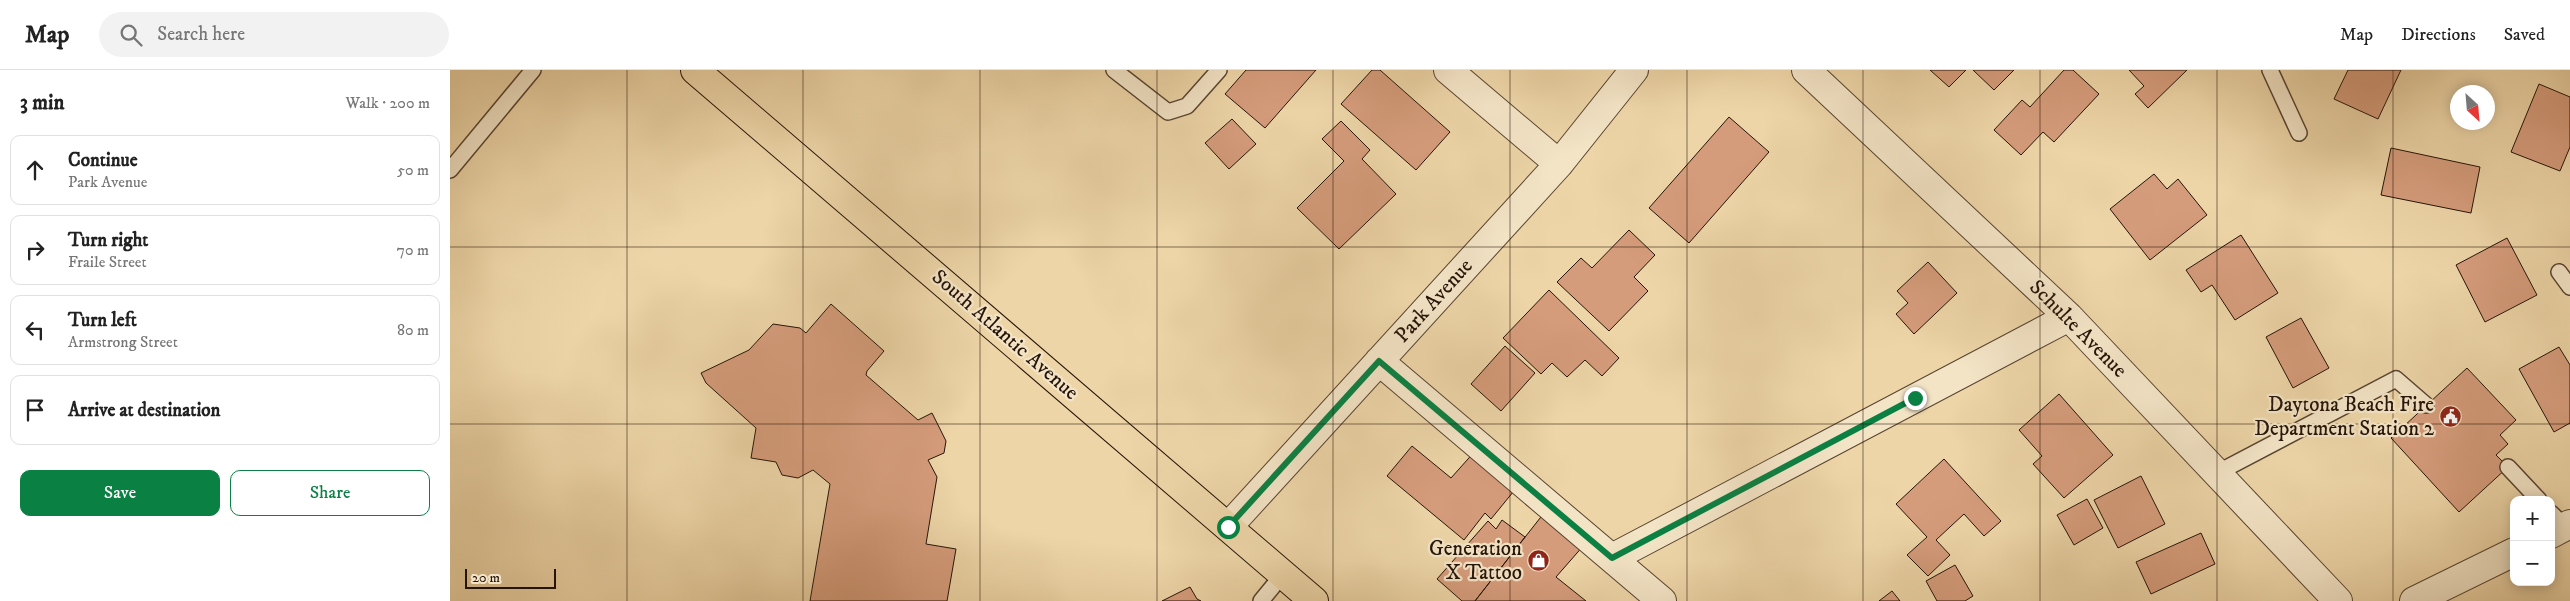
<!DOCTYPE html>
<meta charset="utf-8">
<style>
body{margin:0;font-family:"IM FELL DW Pica",serif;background:#f2f2f2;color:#222}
.controls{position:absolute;right:15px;bottom:15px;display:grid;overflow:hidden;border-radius:10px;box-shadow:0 2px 12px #0003}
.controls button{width:45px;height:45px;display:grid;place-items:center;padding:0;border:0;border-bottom:1px solid #e0e0e0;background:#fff;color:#222;font:25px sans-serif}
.compass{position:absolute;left:2000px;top:15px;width:45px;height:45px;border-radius:50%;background:#fff;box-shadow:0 2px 12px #0003;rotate:154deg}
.scale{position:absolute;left:15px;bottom:12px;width:91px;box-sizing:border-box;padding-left:5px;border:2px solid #261409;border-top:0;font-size:14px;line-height:18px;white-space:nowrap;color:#261409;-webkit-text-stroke:4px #f3e4c6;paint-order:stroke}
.stop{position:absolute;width:15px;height:15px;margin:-11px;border:4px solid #0b8043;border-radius:50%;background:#fff}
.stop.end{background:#0b8043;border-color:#fff;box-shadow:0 1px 5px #0008}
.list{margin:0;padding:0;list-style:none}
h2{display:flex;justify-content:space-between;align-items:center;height:65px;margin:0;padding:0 20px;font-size:21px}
h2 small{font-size:16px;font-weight:400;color:#767676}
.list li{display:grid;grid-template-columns:32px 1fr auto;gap:15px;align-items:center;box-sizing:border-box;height:70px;margin:0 10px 10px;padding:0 10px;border:1px solid #e0e0e0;border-radius:10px}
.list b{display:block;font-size:19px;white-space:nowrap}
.list p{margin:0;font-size:16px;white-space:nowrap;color:#767676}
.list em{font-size:16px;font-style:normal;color:#767676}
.actions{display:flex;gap:10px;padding:15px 20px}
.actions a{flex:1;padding:11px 0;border:1px solid #0b8043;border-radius:10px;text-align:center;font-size:18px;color:#0b8043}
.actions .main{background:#0b8043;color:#fff}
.icon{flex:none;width:28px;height:28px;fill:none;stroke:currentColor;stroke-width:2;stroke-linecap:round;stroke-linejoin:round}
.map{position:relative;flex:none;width:2120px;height:531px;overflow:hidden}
header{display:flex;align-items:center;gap:30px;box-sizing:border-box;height:70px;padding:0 25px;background:#fff;border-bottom:1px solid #e0e0e0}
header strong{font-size:24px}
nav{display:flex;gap:28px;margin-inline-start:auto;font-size:18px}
.search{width:350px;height:45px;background:#f2f2f2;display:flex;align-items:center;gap:12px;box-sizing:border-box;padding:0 18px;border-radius:28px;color:#767676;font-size:19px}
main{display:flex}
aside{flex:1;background:#fff}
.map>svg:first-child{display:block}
.building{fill:#d59c7b;stroke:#261409}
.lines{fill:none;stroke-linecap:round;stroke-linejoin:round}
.service-casing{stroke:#584430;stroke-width:18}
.minor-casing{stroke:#584430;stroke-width:30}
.primary-casing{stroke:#261409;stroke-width:30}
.service{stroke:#f3e4c6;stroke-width:15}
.minor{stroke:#f3e4c6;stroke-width:28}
.primary{stroke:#edd5a7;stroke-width:28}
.route{stroke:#0b8043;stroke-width:6}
.grid{fill:none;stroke:#261409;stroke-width:1;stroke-opacity:0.55}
.labels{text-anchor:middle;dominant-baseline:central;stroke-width:4.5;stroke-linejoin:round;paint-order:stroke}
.street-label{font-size:21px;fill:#261409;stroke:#f3e4c6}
.poi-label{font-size:21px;fill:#261409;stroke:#f3e4c6;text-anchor:end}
</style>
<header>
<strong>Map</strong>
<div class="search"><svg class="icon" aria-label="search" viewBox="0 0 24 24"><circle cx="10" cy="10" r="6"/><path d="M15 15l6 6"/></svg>Search here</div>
<nav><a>Map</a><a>Directions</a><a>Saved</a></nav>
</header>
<main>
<aside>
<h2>3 min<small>Walk · 200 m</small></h2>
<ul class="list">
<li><svg class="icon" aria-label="ahead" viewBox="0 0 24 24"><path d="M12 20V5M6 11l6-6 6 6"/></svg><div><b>Continue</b><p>Park Avenue</p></div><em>50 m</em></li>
<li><svg class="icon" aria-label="right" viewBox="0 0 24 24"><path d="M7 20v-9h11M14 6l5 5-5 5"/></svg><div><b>Turn right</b><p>Fraile Street</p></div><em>70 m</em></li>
<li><svg class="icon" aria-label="left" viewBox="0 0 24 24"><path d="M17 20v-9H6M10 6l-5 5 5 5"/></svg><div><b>Turn left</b><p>Armstrong Street</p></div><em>80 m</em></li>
<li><svg class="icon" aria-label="arrive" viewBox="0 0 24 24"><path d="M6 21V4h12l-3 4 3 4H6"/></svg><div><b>Arrive at destination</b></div></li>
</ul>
<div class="actions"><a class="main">Save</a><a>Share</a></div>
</aside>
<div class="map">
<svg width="2120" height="531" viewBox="0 0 2120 531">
<rect width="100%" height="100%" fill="#edd5a7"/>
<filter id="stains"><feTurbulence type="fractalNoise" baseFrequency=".004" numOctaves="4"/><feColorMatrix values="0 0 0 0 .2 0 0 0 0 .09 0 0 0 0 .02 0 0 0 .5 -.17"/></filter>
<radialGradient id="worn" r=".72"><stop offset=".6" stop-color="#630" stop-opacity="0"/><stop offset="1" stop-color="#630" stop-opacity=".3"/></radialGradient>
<path class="building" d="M796,0H866L815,58L775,24Z
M922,0H930L1000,62L966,100L891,34Z
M1480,0H1516L1499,17Z
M1523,0H1564L1544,20Z
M1614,0H1623L1649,24L1604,72L1593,62L1571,85L1544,60L1572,30L1580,37Z
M1679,0H1737L1698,38L1685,24L1694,16Z
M1898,0H1951L1928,49L1884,29Z
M2089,14L2120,27V77L2110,101L2061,82Z
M1279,47L1319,82L1239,173L1199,138Z
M782,49L806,74L779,99L755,73Z
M891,51L920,80L912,89L946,124L889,179L847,138L894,91L872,69Z
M1941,78L2030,97L2021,143L1931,125Z
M1704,104L1717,119L1728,109L1757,145L1700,190L1660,139Z
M1179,160L1205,185L1184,207L1198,221L1159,261L1107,212L1131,188L1142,198Z
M1791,165L1828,223L1785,250L1762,215L1751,222L1736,200Z
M2057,168L2087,225L2035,252L2006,195Z
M1478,192L1507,223L1464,264L1446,244L1458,233L1447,221Z
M1099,220L1169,288L1152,306L1135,290L1117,307L1102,293L1091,304L1053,268Z
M381,234L434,281L417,301L416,305L468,350L482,343L496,371L494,383L478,390L487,407L476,474L506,479L497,531H360L380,414L363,400L348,408L332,405L326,392L301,388L306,358L256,313L251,303L299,280L323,254L350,258L356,263Z
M1851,248L1879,298L1843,318L1816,267Z
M1055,276L1085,303L1051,341L1021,314Z
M2109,277L2120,295V353L2104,362L2069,299Z
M2017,298L2066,350L2050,365L2058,374L2046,385L2058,397L2009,442L1941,368Z
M1609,324L1663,385L1614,428L1583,394L1592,386L1569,360Z
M962,376L1001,408L1026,380L1068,416L1041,449L1035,443L1014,470L937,406Z
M1494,389L1551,451L1534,466L1514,444L1486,470L1500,485L1478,506L1457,485L1477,467L1446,434Z
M1691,406L1715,454L1668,478L1644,430Z
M1637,429L1653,458L1624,475L1607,445Z
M1094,443L1134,475L1106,507L1136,531H1025Z
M1052,450L1075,467L1025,531H1012L987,509L1038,451L1046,459Z
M1751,463L1765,494L1701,524L1686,492Z
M1505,495L1523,526L1515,531H1487L1476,511Z
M740,517L747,529L751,531H712Z
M1442,521L1450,531H1429Z"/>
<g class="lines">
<defs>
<path id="service" d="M664,0L718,42L737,36L769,0
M1820,0L1849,63
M0,100L83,0
M2109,202L2120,217
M2058,397L2089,430
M1767,403L1946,309L1976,335
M2101,443L2115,457
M811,531L833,504"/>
<path id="minor" d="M998,0L1109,94
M1356,0L1619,247L1888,531
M929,291L1212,531
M778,457L1109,94L1184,0
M2101,464L2120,454
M1162,488L1619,247
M1964,531L2064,482"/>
<path id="primary" d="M245,0L864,531"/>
</defs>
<use href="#service" class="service-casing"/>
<use href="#minor" class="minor-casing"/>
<use href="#primary" class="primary-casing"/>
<use href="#service" class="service"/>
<use href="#minor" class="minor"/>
<use href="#primary" class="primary"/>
</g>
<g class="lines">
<path class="route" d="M778,457L929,291L1162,488L1465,328"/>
</g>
<path class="grid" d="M177,0V531M353,0V531M530,0V531M707,0V531M883,0V531M1060,0V531M1237,0V531M1413,0V531M1590,0V531M1767,0V531M1943,0V531M0,177H2120M0,354H2120"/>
<defs>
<symbol id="civic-disc" viewBox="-11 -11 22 22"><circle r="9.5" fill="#8f2418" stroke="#f3e4c6"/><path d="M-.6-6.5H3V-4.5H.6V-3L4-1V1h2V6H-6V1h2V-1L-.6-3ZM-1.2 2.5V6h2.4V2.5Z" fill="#fff"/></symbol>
<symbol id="shop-disc" viewBox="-11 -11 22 22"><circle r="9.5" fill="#8f2418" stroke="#f3e4c6"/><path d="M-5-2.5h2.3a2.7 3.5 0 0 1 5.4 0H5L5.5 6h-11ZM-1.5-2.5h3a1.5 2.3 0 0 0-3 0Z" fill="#fff"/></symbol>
</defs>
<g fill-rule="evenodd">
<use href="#civic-disc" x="1988" y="334" width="25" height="25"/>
<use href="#shop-disc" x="1076" y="478" width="25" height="25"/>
</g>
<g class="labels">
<g class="street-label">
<text transform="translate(984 231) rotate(-48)">Park Avenue</text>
<text transform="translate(1628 259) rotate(45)">Schulte Avenue</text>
<text transform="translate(555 265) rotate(41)">South Atlantic Avenue</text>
</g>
<g class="poi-label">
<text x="1984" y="335">Daytona Beach Fire<tspan x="1984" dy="24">Department Station 2</tspan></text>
<text x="1072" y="479">Generation<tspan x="1072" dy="24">X Tattoo</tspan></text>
</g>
</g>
<rect width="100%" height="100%" filter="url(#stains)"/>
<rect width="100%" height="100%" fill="url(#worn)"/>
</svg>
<div class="controls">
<button>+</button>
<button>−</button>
</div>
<svg class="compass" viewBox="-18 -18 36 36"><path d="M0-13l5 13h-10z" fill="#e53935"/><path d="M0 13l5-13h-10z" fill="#767676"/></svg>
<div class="scale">20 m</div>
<div class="stop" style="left:778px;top:457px"></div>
<div class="stop end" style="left:1465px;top:328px"></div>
</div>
</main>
